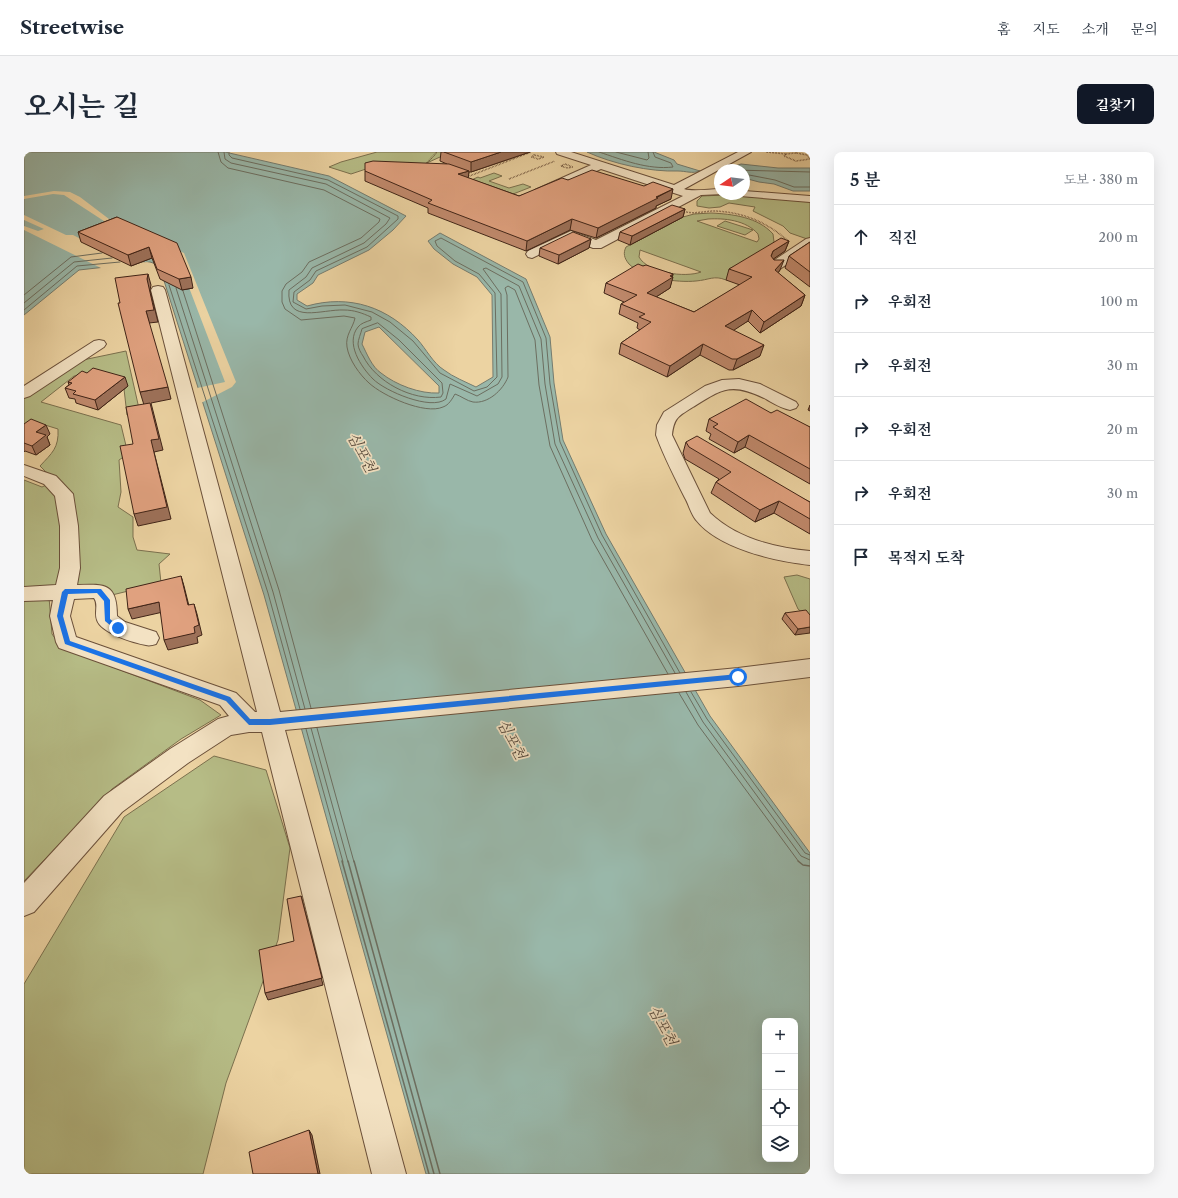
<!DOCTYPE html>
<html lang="ko">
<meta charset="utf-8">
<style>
body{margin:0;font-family:"Libre Caslon Text","Noto Serif KR",serif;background:#f6f6f7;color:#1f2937}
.controls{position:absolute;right:12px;bottom:12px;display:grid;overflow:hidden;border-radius:8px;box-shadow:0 4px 16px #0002}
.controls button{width:36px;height:36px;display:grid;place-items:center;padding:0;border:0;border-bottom:1px solid #e0e1e3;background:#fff;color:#1f2937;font:20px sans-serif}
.compass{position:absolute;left:690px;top:12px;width:36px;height:36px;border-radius:50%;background:#fff;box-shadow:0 4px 16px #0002;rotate:257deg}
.stop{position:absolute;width:12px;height:12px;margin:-9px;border:3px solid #1a73e8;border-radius:50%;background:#fff}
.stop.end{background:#1a73e8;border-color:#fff;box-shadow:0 1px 4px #0008}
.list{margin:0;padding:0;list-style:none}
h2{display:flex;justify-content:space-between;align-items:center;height:52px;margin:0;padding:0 16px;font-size:17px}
h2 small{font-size:13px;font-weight:400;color:#747a83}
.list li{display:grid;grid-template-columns:26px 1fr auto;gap:12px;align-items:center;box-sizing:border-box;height:64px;padding:0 16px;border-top:1px solid #e0e1e3}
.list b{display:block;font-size:15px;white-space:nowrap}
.list em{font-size:13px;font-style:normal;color:#747a83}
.icon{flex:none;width:22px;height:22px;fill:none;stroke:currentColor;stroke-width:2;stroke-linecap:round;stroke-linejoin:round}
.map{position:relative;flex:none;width:786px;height:1022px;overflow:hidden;border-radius:8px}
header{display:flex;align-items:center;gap:24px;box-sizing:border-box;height:56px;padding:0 20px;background:#fff;border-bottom:1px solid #e0e1e3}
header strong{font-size:19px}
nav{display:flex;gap:22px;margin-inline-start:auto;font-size:14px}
.intro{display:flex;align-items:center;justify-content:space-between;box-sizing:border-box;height:96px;padding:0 24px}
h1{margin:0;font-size:28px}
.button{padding:10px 18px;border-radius:8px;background:#111827;color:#fff;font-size:14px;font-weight:700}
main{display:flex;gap:24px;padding:0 24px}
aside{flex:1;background:#fff;border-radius:8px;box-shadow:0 4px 16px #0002}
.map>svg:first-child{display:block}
.green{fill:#b6bc86;stroke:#7b704e;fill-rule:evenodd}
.water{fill:#99b7a9;stroke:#757c6f;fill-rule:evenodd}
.pier{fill:#ecd3a2}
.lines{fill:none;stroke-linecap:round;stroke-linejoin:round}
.shore-far1{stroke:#6c6e60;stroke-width:1}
.shore{stroke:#6c6e60;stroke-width:1.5}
.minor-casing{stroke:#6b503a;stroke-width:2}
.path{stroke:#402417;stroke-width:1.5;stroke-dasharray:0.5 1;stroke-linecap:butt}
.minor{fill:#f3e2c3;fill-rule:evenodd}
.wall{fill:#c18a6d;stroke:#402417}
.shaded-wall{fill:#9d7159;stroke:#402417}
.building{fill:#e0a17f;stroke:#402417}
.route{fill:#1a73e8}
.labels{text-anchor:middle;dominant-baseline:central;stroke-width:3.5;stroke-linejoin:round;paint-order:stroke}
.water-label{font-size:15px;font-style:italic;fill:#56493c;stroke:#f3e2c3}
</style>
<header>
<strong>Streetwise</strong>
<nav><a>홈</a><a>지도</a><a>소개</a><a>문의</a></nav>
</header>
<div class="intro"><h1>오시는 길</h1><a class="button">길찾기</a></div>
<main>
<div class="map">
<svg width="786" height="1022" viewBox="0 0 786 1022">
<rect width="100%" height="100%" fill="#ecd3a2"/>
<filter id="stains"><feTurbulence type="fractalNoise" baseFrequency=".005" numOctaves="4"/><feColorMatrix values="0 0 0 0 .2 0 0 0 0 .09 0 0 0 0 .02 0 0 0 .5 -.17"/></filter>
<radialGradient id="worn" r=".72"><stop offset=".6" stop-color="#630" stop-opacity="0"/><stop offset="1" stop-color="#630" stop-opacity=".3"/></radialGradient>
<path class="green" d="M353,0H427L394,15L345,16L327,22L305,15L317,10Z
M470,21L478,24L465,29L485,36L499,32L507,35L484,44L443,30L454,25L456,26Z
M701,43L786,49V88L766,81L759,74L729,59L731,55L705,51L696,55L685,56L673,54V49L678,44Z
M687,61C708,62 734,65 749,82L750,90L748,94L754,97L702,128C690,123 685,128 672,129C653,131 619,126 605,112C600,106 599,101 602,95L659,65L670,62ZM684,67C700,66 722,68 734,82L735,87L733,90L673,69ZM616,98L677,120C661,126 624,121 615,105Z
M701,69L729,78L721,83L693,74Z
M102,199L116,261L103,263L100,237L89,226L71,223L50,224L17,250L97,273L104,302L95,308L97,340L94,355L109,365V385L113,398L146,402L135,412L137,431L88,443L79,436L71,433L0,439V328L18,335L35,327L22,320L16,314C28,301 35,296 34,277L21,273L0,274V245L54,209Z
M773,423L786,427V467L774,457L760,425Z
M25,445L28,482L38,496L176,548L197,563L157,587L88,637L0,729V449Z
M190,604L242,618L266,696L254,788L202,931L179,1022H0V832L100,665Z"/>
<path class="water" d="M0,0H201L305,24L382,64L369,78L345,98L294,123L289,131L273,142V148L283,154C326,142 364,155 394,188C402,197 409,211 420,218C429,225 442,230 452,235L469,225L468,143L453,125L429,112L410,97L404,89L416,81L502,127L526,185L530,231L539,288L582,382L686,564L786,701V1022H402L240,443L135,113L126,110L55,118L0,163ZM355,175L415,234V241C396,242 372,233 357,221C348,215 343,202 338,192L341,180ZM741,869H771V1007H741Z
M563,0H630L650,8L653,12L676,19C668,22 662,19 654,19C626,20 589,12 563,0Z
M717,12L754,16H786V39H769L750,32L735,30L720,26V18H700Z"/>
<path class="pier" d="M30,39L46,40L56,45L85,67L160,101L212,230L208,235L177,251L173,236L201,230L153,104L83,71L40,43L29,42L0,47V44Z
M0,63L42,83H49L104,111L126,110L118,113L81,118L0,78V74L14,79L20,77L0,68Z"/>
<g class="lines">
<path class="shore-far1" d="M194,0L197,10L204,16L300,38L356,67L355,70L337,86L285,110L278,120L262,132L258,139V150L261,157L277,168L320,164L331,166C329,176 321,183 323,195C325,208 336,223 345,231C359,244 401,263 419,255C425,253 428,247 431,242C437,244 443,249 449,250C464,252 479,238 484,225L483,143L481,136L484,134L491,138L511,188L515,233L526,294L568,388L644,522
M200,0L201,7L207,11L302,32L366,66L362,72L340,91L288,116L282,125L265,138C262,173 298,157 320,158C330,158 338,161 347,165V168C342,170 337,171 334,175C321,191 337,215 349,227C361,239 407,259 422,247L426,232L453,244L474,232L478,225L477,142L459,117L462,116L495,134L517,187L521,232L531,292L574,386L651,521
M205,0V3L208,6L304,28L374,64V67L343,95L292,119L286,128L270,140L269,150L282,157L298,154L321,153L348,160L366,170L389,189L416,221L450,239L463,235L473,225L471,141L455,122L431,109L413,94L411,89L417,86L499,130L522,186L526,232L536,290L578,383L656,521
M575,0C599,8 624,18 649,15L647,11L631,5L629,0
M592,0L623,8L625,6L624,0
M711,18L786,20
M720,22L751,28L770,35H786
M145,133L244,441L276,557
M152,136L249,440L281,557
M159,139L255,438L287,556
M0,143L47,105L78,101
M0,151L50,110L88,106
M0,158L53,114L96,110
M354,171L375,188L418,231L419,241L417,245C388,249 352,230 339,204C337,201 334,196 334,192C334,188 337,181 338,177Z
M662,540L679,570L777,704L786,708
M667,540L683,567L781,701L786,703
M655,541L674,573L775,710
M287,576L324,710
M293,576L330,710
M282,577L319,710"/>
<path class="shore" d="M318,709L405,1022
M324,709L410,1022
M330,709L416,1022
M774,709L779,713L786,714"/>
<defs>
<path id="minor" d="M532,0H547L650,33L714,0H727L660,37C669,40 685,37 696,37V42H700L677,43L577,96H569L548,87L508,106L504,105L502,102L504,99L547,79L572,88L659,44L577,17L519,42H511L509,40L511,38L567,13L533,2Z
M720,39L786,44V50L716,44L714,42H720Z
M786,86V96L756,117H746L745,114L746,111L782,87Z
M134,134L139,135L141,138L256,560L714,516L786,507V525L714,534L261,578L382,1022H348L238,580H225L207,583L164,611L98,660L10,760L0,764V731L80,644L146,597L194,567L205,564L196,553L35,496L32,490L26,464L29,448L0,449V435L32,433L36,416V374L31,344L20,332L0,324V313L32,324L49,342L54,374L56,416L53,433C81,432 93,431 93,464L101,470L132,480L135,486L132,492C129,493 125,494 122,493C110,491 77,481 73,468C70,460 75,453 70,446L50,447L46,464L52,485L212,541L231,560H233L127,138L129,135Z
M75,188L80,189L82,192L80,195L6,244L0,246V234L70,189Z
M715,227L736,232L772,250L774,253L772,256L766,258C757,256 749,251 740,246C707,230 698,237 669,255C655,264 650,265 648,283L686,361C712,386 751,396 786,399V413C751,409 695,397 672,368C667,362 665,353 661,346C651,326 640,305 632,283L633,273L640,260L681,234L698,228Z"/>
</defs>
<use href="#minor" class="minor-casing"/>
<path class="path" d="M742,0L762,2
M772,1L783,3L786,7L772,9L760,4L762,2Z
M510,3L520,5L514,7L508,5Z
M402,12L413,0
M541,12L549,15L543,16L537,14Z
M443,25L507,0
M485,27L531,9
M662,60C672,62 681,59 690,59C719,60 743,70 764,89"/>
<use href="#minor" class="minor"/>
</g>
<path class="wall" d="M417,0H506L447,20H445L444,26L495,44L544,28L647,47L632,54V56L572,86L546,78L502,99L404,61V56L341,29V19L423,12L416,9Z
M661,57L659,65L606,93L594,88L596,80Z
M93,65L169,136L158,138L136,127L128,106L107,114L57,90L54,80Z
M567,87L565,96L534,112L515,104L516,96Z
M765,89L761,99L749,107L756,118L754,121L781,143L777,154L736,181L724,169L709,178L736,204L709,218H705L676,203L643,225L595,202L597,191L616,178L613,176L614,171L595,162L597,152L600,150L580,141L582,131L619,114L649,122L646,136L632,145L670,160L716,133L702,128L705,117Z
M786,90V135L761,116L765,104Z
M44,230L104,234L74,258L52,251L51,247L45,246L41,236L45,233Z
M786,253V259L784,258Z
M747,261L786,275V332L721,295L710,301L685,287L687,282L682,279L685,267Z
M0,272L26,282L23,285L26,293L12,303L1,299L0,300Z
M662,290L786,350V382L750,361L731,370L687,341L692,330L695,327L661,307L659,301Z
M761,461L786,463L771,483L758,467Z"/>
<path class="shaded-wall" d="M477,0H506L447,20V10Z
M445,19L444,28L434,22Z
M649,37L647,47L632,54V56L572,86L574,76Z
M661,57L659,65L606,93L608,84Z
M548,67L546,78L502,99L503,89Z
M567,87L565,96L534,112L535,103Z
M765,89L761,99L745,110L749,99Z
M125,95L128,106L107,114L104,103Z
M760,108L756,118L748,129L751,118Z
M124,122L127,133L126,138L134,170L125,171L122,159L123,127Z
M649,122L648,126L649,125L646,136L621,152L623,141Z
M167,125L169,136L158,138L155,127Z
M781,143L777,154L736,181L740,170Z
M728,158L724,169L698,186L701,174Z
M679,192L676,203L643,225L646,214Z
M740,193L736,204L709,218L713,207Z
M101,225L104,234L74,258L71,248Z
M144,235L147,247L127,251L139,298L130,300L147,367L114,374L110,362L127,288L120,253L116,240Z
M22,273L26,282L23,285L26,293L12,303L8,294L12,280Z
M725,283L721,295L710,301L714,290Z
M755,349L750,361L731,370L736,358Z
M157,424L160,434L167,462L164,453Z
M135,450L139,460L108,467L104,457Z
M170,452L173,462L178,483L173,485L174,491L144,498L140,488L170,475Z
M786,475V481L771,483L774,477Z
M277,744L299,833L244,848L241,841L298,826Z
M285,978L288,983L296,1022H294Z"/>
<path class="building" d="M420,0H477L447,10Z
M349,9L425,12L445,19L434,22L495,44L538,26L544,28L568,18L620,34L629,30L649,37L632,45L634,46L574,76L548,67L503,89L404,51L408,48L341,19V11Z
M648,53L661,57L608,84L596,80Z
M93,65L153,91L167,125L155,127L133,117L125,95L104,103L54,80Z
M549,80L567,87L535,103L516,96Z
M757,86L765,89L749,99L747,104L750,108H760L751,118L781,143L740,170L728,158L701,174L740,193L713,207H708L679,192L646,214L597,191L627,170L615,165L621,162L597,152L613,143L582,131L614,112L619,114L622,113L649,122L646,124L649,125L623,141L670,160L728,125L705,117Z
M786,90V120L765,104Z
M124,122L123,127L130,158L122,159L144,235L116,240L94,151H96L91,126Z
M69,216L101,225L71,248L49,242L52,239L41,236L48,231L44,230L58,219L63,221Z
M722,247L747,261L753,258L786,275V317L725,283L714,290L689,275L694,272L685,267Z
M126,251L135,287L127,288L143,355L110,362L96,294L109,292L102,255Z
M7,267L22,273L12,280L22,283L8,294L0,291V272Z
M673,284L784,349L786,350V367L755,349L736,358L692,330L707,320L665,295L662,290Z
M157,424L164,453L170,452L175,473L170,475L171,481L140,488L135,450L104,457L102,437Z
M782,458L786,463V475L774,477L761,461Z
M277,744L298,826L241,841L235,798L270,789L263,747Z
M285,978L294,1022H229L225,1000Z"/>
<path class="route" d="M41,437H77L86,448V467L97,476L96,478H92L81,469L80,449L73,441L44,442L39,464L46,489L206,545L226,567H246L714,522L717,525L714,527L246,573H225L202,549L41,492L33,464L38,440Z"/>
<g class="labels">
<g class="water-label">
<text transform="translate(338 300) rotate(62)">심포천</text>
<text transform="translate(488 587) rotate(62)">심포천</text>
<text transform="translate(639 873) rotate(62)">심포천</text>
</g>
</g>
<rect width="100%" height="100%" filter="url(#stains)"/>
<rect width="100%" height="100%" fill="url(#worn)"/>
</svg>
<div class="controls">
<button>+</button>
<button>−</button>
<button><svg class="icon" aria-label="locate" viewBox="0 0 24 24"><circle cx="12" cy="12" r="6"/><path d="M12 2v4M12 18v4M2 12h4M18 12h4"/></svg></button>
<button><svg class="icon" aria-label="layers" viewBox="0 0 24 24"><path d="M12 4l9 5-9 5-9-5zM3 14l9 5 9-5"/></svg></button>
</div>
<svg class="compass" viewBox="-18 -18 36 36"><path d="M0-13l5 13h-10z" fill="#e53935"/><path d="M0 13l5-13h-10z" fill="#747a83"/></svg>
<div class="stop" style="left:714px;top:525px"></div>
<div class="stop end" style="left:94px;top:476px"></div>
</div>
<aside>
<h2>5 분<small>도보 · 380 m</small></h2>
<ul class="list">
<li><svg class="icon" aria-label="ahead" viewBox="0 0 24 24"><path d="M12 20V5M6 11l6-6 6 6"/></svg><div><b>직진</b></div><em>200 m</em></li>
<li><svg class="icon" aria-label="right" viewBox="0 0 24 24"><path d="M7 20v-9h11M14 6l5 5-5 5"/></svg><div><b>우회전</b></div><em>100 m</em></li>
<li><svg class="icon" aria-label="right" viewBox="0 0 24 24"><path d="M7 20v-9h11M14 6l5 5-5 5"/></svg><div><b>우회전</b></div><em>30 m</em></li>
<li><svg class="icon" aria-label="right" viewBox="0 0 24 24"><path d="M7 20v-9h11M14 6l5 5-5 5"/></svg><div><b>우회전</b></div><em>20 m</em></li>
<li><svg class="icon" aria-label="right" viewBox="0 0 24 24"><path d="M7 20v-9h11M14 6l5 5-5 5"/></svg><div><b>우회전</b></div><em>30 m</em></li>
<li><svg class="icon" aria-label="arrive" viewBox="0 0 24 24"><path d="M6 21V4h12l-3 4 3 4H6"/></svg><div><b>목적지 도착</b></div></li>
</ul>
</aside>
</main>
